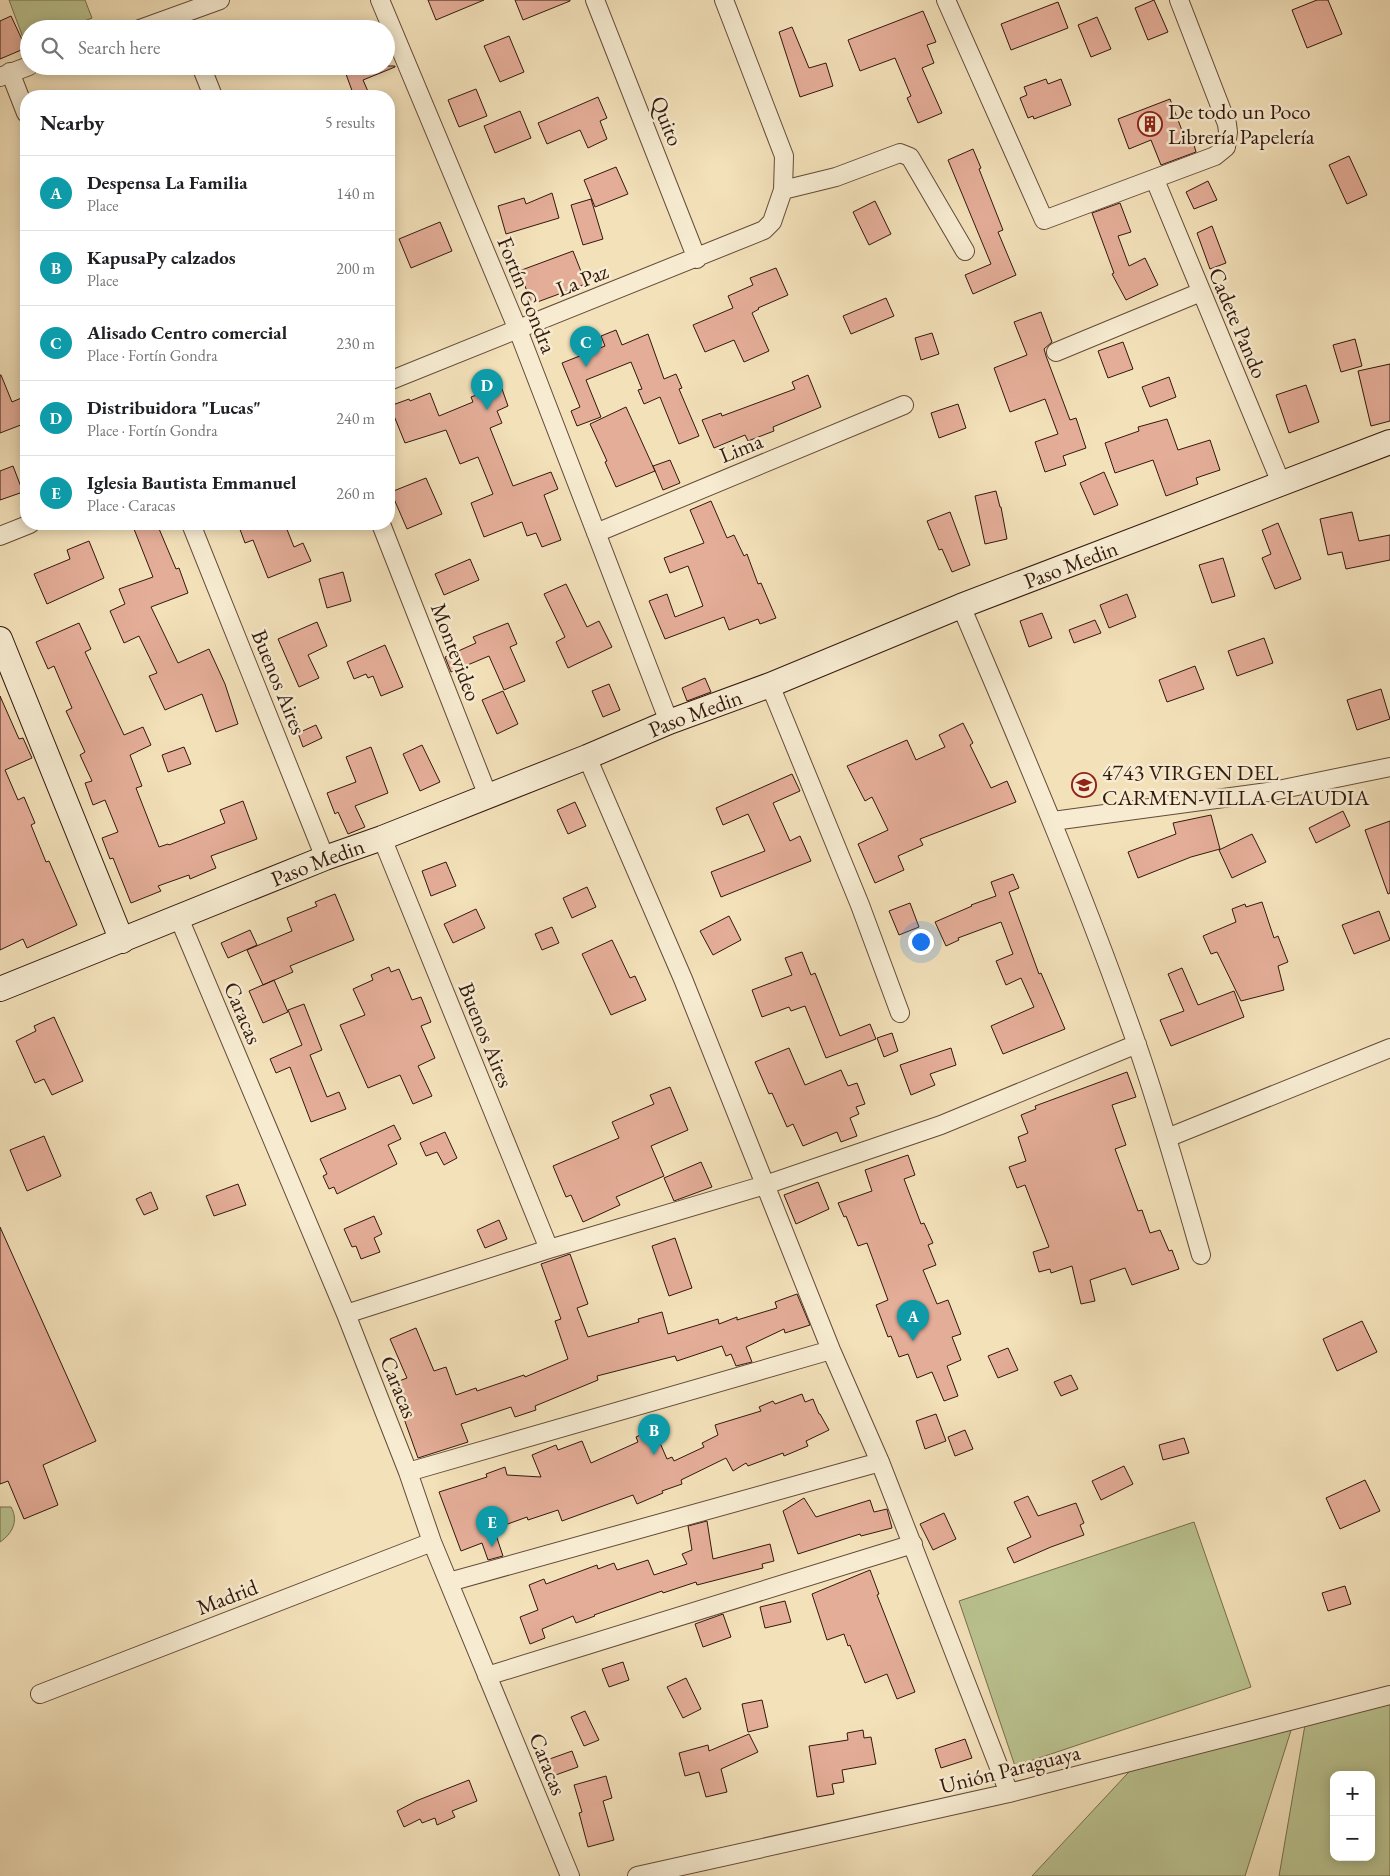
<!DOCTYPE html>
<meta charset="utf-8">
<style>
body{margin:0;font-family:"EB Garamond",serif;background:#f2f2f2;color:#202124}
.controls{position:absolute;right:15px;bottom:15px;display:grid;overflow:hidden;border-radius:10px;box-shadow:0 2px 12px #0003}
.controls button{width:45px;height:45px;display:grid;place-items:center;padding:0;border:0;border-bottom:1px solid #e0e0e0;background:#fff;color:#202124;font:25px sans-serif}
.you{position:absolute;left:920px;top:941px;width:18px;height:18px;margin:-12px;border:4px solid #fff;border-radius:50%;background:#1a73e8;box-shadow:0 0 0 8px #1a73e833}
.badge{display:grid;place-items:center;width:32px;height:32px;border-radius:50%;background:#8f2418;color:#fff;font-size:16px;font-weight:700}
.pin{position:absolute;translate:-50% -41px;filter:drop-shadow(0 1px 2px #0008)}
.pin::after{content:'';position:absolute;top:26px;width:18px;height:15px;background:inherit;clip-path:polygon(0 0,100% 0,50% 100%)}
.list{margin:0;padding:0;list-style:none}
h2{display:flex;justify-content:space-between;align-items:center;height:65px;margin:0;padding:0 20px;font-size:21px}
h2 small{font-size:16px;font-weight:400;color:#757577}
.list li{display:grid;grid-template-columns:32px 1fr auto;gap:15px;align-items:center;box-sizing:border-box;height:75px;padding:0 20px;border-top:1px solid #e0e0e0}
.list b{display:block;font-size:19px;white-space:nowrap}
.list p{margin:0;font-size:16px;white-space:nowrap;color:#757577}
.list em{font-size:16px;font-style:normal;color:#757577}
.icon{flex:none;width:28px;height:28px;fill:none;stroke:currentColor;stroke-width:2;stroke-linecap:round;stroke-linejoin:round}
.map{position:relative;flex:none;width:1390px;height:1876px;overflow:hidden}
.search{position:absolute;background:#fff;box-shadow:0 2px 12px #0003;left:20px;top:20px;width:375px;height:55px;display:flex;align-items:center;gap:12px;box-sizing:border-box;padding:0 18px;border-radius:28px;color:#757577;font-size:19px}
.panel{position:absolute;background:#fff;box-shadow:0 2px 12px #0003;left:20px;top:90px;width:375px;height:440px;border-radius:20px}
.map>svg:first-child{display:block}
.green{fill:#bac390;stroke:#766e4e;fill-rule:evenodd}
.building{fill:#e4ad98;stroke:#33180d}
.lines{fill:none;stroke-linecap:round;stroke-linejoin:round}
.street-casing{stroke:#634a38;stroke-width:20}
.secondary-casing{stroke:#33180d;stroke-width:26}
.street{stroke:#f7ecd2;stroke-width:18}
.secondary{stroke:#f7ecd2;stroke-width:24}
.labels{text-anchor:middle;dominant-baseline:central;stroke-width:5;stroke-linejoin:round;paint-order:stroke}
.poi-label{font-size:22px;fill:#33180d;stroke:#f7ecd2;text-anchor:start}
.street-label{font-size:22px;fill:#33180d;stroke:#f7ecd2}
</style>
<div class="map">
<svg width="1390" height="1876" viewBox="0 0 1390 1876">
<rect width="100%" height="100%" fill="#f3e1ba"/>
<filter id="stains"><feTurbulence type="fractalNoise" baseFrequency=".004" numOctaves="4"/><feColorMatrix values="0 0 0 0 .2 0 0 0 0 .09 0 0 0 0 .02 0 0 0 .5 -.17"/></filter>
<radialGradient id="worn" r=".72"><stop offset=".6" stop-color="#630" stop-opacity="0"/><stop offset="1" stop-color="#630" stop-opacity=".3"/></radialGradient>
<path class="green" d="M9,0H85L92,18L63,29H29V42L25,43Z
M0,1507H11C19,1521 12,1534 0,1542Z
M1194,1522L1251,1687L1015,1766L959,1601Z
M1390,1697V1876H1279L1306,1719ZM1334,1775H1371V1857H1334Z
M1294,1721L1245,1876H1032L1141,1759Z"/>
<path class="building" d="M428,0H484L436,20Z
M515,0H570V1L523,20Z
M1154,0L1168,32L1148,40L1135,8Z
M1317,0H1328L1342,34L1307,48L1292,10Z
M1058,2L1068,28L1011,50L1001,24Z
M923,11L936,42L927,45L934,63L922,68L942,113L918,123L907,98L911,96L895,58L860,71L848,40Z
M11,16L26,48L0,59V21Z
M1097,17L1111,49L1091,57L1078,25Z
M792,27L809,68L826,63L833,86L800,97L779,32Z
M509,36L524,72L500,82L484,46Z
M343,66H395V67L363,80L370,96H354Z
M1046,79L1048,84L1061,79L1071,105L1034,119L1033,116L1028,118L1020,98L1027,95L1024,87Z
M476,89L487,116L459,127L448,100Z
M598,97L607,118L600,121L607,139L588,148L580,130L547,144L538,123Z
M1170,99L1186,141L1192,138L1196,152L1161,165L1151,140L1129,149L1118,119Z
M520,111L531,138L495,153L484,126Z
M973,149L981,168L979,169L1003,230L998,232L1016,275L973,294L965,275L991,264L948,160Z
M1349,156L1367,195L1347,204L1329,165Z
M616,167L628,194L595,207L584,180Z
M1208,181L1217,200L1194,209L1186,192Z
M552,193L559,218L506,234L498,206L524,198L526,204Z
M591,199L603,239L583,245L571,205Z
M875,201L891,234L869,245L853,212Z
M1120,203L1131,232L1118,236L1129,266L1145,258L1158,285L1126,300L1112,274L1114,273L1092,213Z
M440,222L452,251L411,268L399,239Z
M1212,226L1226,263L1210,269L1197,233Z
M573,251L586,284L532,304L519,271Z
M776,268L788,295L758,308L759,309L752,313L769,351L744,362L734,340L705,352L693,325L733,308L728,296L753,285L750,278Z
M886,298L894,316L851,334L843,316Z
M1041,312L1052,342L1044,349L1046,356L1070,420L1076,418L1086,448L1063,456L1066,465L1045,472L1035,442L1058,434L1045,399L1010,412L994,368L1027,355L1014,322Z
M616,330L622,345L648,334L664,379L676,374L682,388L679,389L699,436L679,444L660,397L644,404L638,390L642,389L631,362L586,380L601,417L577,426L571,411L580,407L562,363L605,346L601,336Z
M932,333L939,354L921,360L915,338Z
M1355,339L1362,366L1341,372L1333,345Z
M1123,342L1133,369L1108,378L1098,351Z
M1390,364V421L1371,426L1358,371Z
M0,375H1L12,402L26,396V423L0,433Z
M808,375L821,407L773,427L774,431L748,441L745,435L714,448L702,420L721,413L722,416L795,389L792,382Z
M1169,377L1176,397L1150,407L1142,387Z
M1306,385L1319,422L1289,433L1276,395Z
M501,386L508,406L497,411L502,423L490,428L513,486L551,472L558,489L544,495L561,540L542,547L536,533L527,536L522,522L484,537L471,503L493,494L478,457L460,464L446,430L405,443L390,406L409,399L410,401L430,393L439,416L473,402L471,397Z
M958,404L966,428L939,438L931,413Z
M626,407L655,471L616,487L605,462L607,461L590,424Z
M1167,419L1178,450L1210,440L1220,470L1196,478L1198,484L1166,496L1153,460L1115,473L1105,443L1139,431L1138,427Z
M670,460L680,483L663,490L653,466Z
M13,466L23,492L0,500V471Z
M1104,472L1118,505L1094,515L1080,483Z
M426,478L442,514L407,529L391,492Z
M996,491L1000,507H1001L1007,539L985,544L975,496Z
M711,501L727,538L734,535L744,556L747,554L758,584L761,583L776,618L760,624L758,619L729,630L724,617L665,639L649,601L667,594L675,617L703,606L688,566L670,573L664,558L704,543L690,510Z
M950,512L970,565L952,572L942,549L939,550L927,521Z
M1352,512L1359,541L1390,535V560L1346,569L1342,552L1328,555L1320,519Z
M1278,523L1301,579L1275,589L1262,558L1271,554L1262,530Z
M132,524H157L176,569L179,568L188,593L151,607L178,663L209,649L225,684L238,724L216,732L202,694L165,710L149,676L157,673L139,636L124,643L110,611L125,604L119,589L153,577Z
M238,524H291L286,527L294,547L303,543L311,561L268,578L253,540L245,543Z
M89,541L104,578L47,604L34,574L70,559L67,550Z
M1223,558L1235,596L1212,603L1199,565Z
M470,559L479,580L444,595L435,574Z
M343,572L351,601L327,608L319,579Z
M566,584L587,627L599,621L612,647L568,668L556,642L565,637L544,594Z
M1127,594L1136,617L1109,628L1100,605Z
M1042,613L1052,638L1029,647L1020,621Z
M1095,620L1101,633L1074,643L1069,630Z
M317,622L327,646L308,655L319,678L299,687L278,639Z
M79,623L91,649L85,652L124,735L143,727L151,745L130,755L142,786L136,788L159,847L168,844L169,845L225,823L220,810L243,801L257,839L211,856L216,868L190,879L189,875L158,886L161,891L131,903L113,858L110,859L102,838L118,832L105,800L93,805L85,783L92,781L80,755L85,752L66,711L72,708L54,666L48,669L36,642Z
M508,623L517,644L510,647L525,681L504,690L489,656L451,672L445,657L476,643L473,637Z
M1264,638L1273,663L1237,676L1228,651Z
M385,645L403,687L381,696L373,676L368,678L366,674L354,679L347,662Z
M1195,666L1204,689L1167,702L1159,680Z
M705,678L711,692L687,701L682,688Z
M609,684L620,710L603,717L592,691Z
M1381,689L1390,719L1357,730L1347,700Z
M503,691L518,724L497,734L482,700Z
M0,696L19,739L23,738L32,758L5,770L18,800L24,797L35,823L31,825L46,862L49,861L77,925L27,948L23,939L0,950Z
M963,723L973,743L970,745L991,788L1007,781L1016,802L920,839L923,845L898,856L904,870L875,883L858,844L888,830L872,797L865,801L847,766L907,740L916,760L945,747L939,735Z
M316,725L322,738L303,747L298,733Z
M422,745L440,782L420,791L403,754Z
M184,747L191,764L168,772L162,755Z
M371,747L388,793L355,806L365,827L348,834L338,812L335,814L327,793L356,782L346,757Z
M792,774L800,791L773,803L790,841L800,836L811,861L721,897L711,872L765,851L748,814L723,825L716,808Z
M575,802L586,826L568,834L557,810Z
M1343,811L1350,826L1316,843L1309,828Z
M1211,815L1220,849L1191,857L1138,878L1128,852L1176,834L1173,823Z
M1390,821V893L1388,894L1365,830Z
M1252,834L1266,862L1232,878L1219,850Z
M446,862L456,886L431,896L422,871Z
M1013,874L1019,888L1009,892L1039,974L1041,973L1065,1029L1003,1054L991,1026L1034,1007L1021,978L1006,985L996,961L1013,954L1001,922L958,938L959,940L946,946L935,922L972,906L971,905L996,896L991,882Z
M587,887L596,907L572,918L563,898Z
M335,894L354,940L290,966L293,972L263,985L247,950L292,931L287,918L317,906L315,902Z
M1262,902L1274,938L1278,936L1288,962L1278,966L1284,990L1241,1001L1217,952L1211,954L1203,936L1236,922L1232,909L1245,904L1246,907Z
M910,903L919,927L899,935L889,911Z
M476,909L485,928L453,943L444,924Z
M1379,911L1390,940L1354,954L1342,925Z
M729,916L741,940L713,955L700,931Z
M552,927L559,943L542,950L535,934Z
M250,930L257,945L228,958L221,943Z
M612,940L630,978L635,976L646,1000L611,1015L582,954Z
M802,952L811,975L815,973L840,1036L870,1024L876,1039L826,1058L805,1006L791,1011L789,1007L762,1017L752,990L792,975L785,958Z
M389,967L391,972L399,969L412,1000L421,997L431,1022L421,1026L435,1058L418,1066L432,1096L413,1104L400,1075L368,1088L340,1025L365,1015L353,989L373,980L371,975Z
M1182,968L1198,1005L1234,991L1244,1017L1171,1046L1160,1020L1184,1011L1168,974Z
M274,980L288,1012L263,1023L249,991Z
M304,1004L322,1050L310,1055L318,1075L327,1097L339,1092L346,1109L311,1122L290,1067L276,1073L270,1059L302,1045L288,1010Z
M54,1017L83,1081L52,1095L44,1079L35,1083L16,1041L36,1031L34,1026Z
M892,1033L898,1051L884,1057L877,1038Z
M789,1048L805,1085L841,1070L848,1086L857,1083L865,1104L856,1107L859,1114L850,1118L857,1136L841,1142L837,1132L803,1146L793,1124L787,1127L772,1093L769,1094L755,1062Z
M951,1048L956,1065L930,1074L935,1085L911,1095L900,1065Z
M1127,1072L1136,1097L1112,1105L1126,1145L1115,1149L1138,1211L1142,1210L1150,1233L1160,1230L1169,1251L1172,1250L1179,1269L1132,1285L1125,1268L1090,1280L1095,1301L1081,1304L1072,1266L1051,1273L1050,1269L1039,1272L1033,1252L1049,1247L1025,1185L1017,1188L1009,1167L1026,1161L1018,1137L1028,1133L1021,1115L1036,1109L1035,1106Z
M670,1087L688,1130L651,1146L664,1176L616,1197L620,1205L583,1222L571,1195L566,1197L553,1166L619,1138L612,1122L654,1104L650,1095Z
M394,1125L401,1139L388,1145L397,1164L337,1194L334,1187L329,1189L323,1176L327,1174L320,1159Z
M445,1132L457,1158L444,1165L437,1152L426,1156L420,1143Z
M44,1136L61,1176L27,1191L10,1150Z
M908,1155L915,1175L904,1179L921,1224L924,1223L933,1243L928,1245L936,1265L923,1270L937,1304L948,1300L961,1334L952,1337L961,1360L947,1366L958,1396L944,1401L932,1372L917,1378L908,1354L899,1357L891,1336L888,1337L876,1305L888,1300L867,1243L858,1246L846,1216L844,1217L838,1203L872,1191L865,1170Z
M701,1162L712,1187L674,1201L664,1178Z
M818,1182L829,1209L796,1224L784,1195Z
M238,1184L246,1205L214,1216L206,1196Z
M151,1192L158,1209L144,1215L136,1199Z
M374,1216L382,1234L374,1238L380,1252L361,1259L356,1246L352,1247L344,1229Z
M499,1220L507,1239L485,1248L477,1230Z
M0,1227L96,1441L43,1465L58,1505L24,1519L8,1481L0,1484Z
M675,1238L692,1288L669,1296L652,1246Z
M570,1254L588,1304L577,1308L588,1337L639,1322L638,1319L662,1312L668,1334L718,1319L719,1324L737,1317V1320L777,1308L775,1302L797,1294L810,1325L785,1333L784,1329L746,1347L752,1362L736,1366L731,1354L726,1356L722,1346L677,1361L675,1356L597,1376L598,1380L535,1406L536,1410L515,1417L511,1407L461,1424L468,1442L418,1458L402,1413L409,1411L399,1381L407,1378L390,1339L416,1328L434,1371L446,1367L456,1395L476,1388L477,1391L524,1375L525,1377L568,1359L555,1321L561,1319L541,1264Z
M1362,1321L1377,1352L1337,1371L1323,1339Z
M1008,1348L1018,1370L998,1378L988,1356Z
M1071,1375L1078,1389L1061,1396L1054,1382Z
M802,1394L805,1402L813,1399L819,1414H820L829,1430L806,1441L808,1446L784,1456L783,1453L748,1466L746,1463L733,1471L726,1458L681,1480L682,1484L662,1491L663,1493L637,1504L633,1495L562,1521L558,1510L528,1520L527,1517L494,1529L503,1556L488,1560L482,1543L461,1551L439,1492L487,1477L486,1474L505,1467L507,1475L541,1477L532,1455L556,1445L558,1450L582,1441L591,1463L638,1442L636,1437L654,1429L667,1459L672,1457L674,1461L704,1447L702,1443L718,1435L715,1425L761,1411L759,1407L773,1401L775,1404Z
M936,1414L946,1441L925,1449L916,1421Z
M965,1430L973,1449L955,1456L948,1437Z
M1184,1438L1189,1453L1163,1460L1159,1445Z
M1124,1466L1133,1484L1101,1500L1092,1481Z
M1365,1480L1380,1511L1340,1529L1326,1498Z
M1028,1496L1038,1516L1076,1503L1084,1523L1080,1525L1084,1535L1051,1547L1014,1563L1007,1548L1031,1537L1014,1502Z
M804,1498L816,1517L870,1500L874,1512L887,1509L892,1528L861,1536L860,1534L798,1554L783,1511Z
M944,1513L956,1539L933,1550L920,1524Z
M707,1521L713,1559L770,1544L774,1561L762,1564L763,1568L697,1585L696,1582L663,1593L662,1591L594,1615L595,1616L576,1623L573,1616L542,1629L545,1638L530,1644L520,1617L538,1610L529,1585L544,1579L546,1584L597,1565L598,1569L614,1563L617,1570L648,1560L654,1575L687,1564L682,1554L692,1550L688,1526Z
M870,1570L879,1594L877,1595L915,1692L897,1699L887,1674L865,1683L850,1645L848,1646L844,1634L827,1640L812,1594Z
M1345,1586L1351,1604L1328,1611L1322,1593Z
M785,1601L791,1622L765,1628L760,1607Z
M723,1614L731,1637L703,1647L695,1624Z
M623,1662L629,1680L609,1687L602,1669Z
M686,1678L701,1709L683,1718L667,1687Z
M762,1700L768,1727L748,1732L742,1704Z
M585,1711L599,1740L584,1746L571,1717Z
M863,1730L864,1738L871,1737L876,1764L842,1770L844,1782L832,1784L834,1794L817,1797L809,1746L848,1740L847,1733Z
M749,1734L758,1752L721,1769L727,1792L706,1797L699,1772L685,1776L679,1753L708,1745L709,1751Z
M965,1739L972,1758L941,1768L935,1749Z
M572,1751L578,1767L550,1777L544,1761Z
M606,1776L612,1798L603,1801L614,1840L588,1847L579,1813L582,1812L574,1785Z
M469,1780L477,1801L452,1811L455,1817L437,1825L435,1818L422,1823L420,1819L404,1827L397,1811L416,1801Z"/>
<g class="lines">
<defs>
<path id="street" d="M380,0L518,330L669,722
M595,0L697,259
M946,0L1044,220L1215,156L1226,147L1228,132L1227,124L1179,0
M140,29L220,0
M201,66L213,96
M10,72L26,113
M0,77L29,66
M1155,180L1281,483
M783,190L836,177L900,153L910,157L965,251
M1056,352L1201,292
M389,381L764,230L772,222L783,190L784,156L724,0
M191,524L325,858
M381,524L488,796
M596,533L904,405
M0,536L30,524
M961,606C1023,751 1085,896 1137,1045C1161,1114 1181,1185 1201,1255
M770,685L860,905L900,1013
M587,757L683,979L831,1350L880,1462L1009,1793
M1053,821L1268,792L1390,767
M382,838L549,1249
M179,918L346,1314L408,1472L432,1542L570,1876
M1167,1138L1390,1048
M346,1314L549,1249L765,1185L941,1125L1137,1044
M408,1472L831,1350
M449,1582L880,1462
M487,1676L913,1544
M40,1694L432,1542
M637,1876L1009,1793L1390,1695"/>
<g id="secondary">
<path d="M0,639L122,941"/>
<path id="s1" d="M0,989L325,858L382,838L587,757L669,722L770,685L961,606L1390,442"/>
</g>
</defs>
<use href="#street" class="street-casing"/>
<use href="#secondary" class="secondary-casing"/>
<use href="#street" class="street"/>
<use href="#secondary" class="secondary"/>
</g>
<defs>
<symbol id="building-ring" viewBox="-11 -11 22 22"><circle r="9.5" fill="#f7ecd2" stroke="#8f2418" stroke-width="1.5"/><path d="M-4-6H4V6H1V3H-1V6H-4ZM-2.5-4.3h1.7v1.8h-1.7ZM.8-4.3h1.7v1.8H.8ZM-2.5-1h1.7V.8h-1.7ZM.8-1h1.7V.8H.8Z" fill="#8f2418"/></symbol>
<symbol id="school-ring" viewBox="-11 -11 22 22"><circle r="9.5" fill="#f7ecd2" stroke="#8f2418" stroke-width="1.5"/><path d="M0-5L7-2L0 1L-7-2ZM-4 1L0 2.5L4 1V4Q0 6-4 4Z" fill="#8f2418"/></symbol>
</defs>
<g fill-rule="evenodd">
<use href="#building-ring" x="1136" y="110" width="28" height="28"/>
<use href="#school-ring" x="1070" y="771" width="28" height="28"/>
</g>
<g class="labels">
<g class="poi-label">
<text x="1168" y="111">De todo un Poco<tspan x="1168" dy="25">Librería Papelería</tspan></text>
<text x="1102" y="772">4743 VIRGEN DEL<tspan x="1102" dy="25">CARMEN-VILLA CLAUDIA</tspan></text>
</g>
<g class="street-label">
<text transform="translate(667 121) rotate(68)">Quito</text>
<text transform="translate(582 280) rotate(-22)">La Paz</text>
<text transform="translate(527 295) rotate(68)">Fortín Gondra</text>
<text transform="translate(1238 323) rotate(67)">Cadete Pando</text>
<text transform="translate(741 448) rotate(-22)">Lima</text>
<text stroke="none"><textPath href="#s1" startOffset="1152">Paso Medin</textPath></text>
<text transform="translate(456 652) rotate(69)">Montevideo</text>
<text transform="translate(279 682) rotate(68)">Buenos Aires</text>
<text stroke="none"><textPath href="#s1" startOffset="748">Paso Medin</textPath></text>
<text stroke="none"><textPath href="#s1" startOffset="342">Paso Medin</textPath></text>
<text transform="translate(243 1013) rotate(67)">Caracas</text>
<text transform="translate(486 1035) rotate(68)">Buenos Aires</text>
<text transform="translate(399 1387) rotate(68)">Caracas</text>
<text transform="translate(227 1597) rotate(-21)">Madrid</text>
<text transform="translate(548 1764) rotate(68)">Caracas</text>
<text transform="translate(1010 1769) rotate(-14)">Unión Paraguaya</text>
</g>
</g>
<rect width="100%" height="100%" filter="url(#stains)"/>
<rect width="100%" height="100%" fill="url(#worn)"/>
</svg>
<div class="controls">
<button>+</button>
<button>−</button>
</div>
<div class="you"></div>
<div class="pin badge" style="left:913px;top:1341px;background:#0f9aa8">A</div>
<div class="pin badge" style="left:654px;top:1455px;background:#0f9aa8">B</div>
<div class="pin badge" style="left:586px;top:367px;background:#0f9aa8">C</div>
<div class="pin badge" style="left:487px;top:410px;background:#0f9aa8">D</div>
<div class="pin badge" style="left:492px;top:1547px;background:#0f9aa8">E</div>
<div class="search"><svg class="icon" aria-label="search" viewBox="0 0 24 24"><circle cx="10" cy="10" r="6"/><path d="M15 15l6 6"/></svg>Search here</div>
<section class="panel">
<h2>Nearby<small>5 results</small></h2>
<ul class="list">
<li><span class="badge" style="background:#0f9aa8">A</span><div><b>Despensa La Familia</b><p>Place</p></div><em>140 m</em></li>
<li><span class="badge" style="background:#0f9aa8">B</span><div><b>KapusaPy calzados</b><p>Place</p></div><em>200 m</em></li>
<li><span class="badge" style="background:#0f9aa8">C</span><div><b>Alisado Centro comercial</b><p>Place · Fortín Gondra</p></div><em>230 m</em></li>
<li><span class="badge" style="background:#0f9aa8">D</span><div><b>Distribuidora &quot;Lucas&quot;</b><p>Place · Fortín Gondra</p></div><em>240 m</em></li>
<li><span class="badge" style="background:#0f9aa8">E</span><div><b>Iglesia Bautista Emmanuel</b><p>Place · Caracas</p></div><em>260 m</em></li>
</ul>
</section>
</div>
